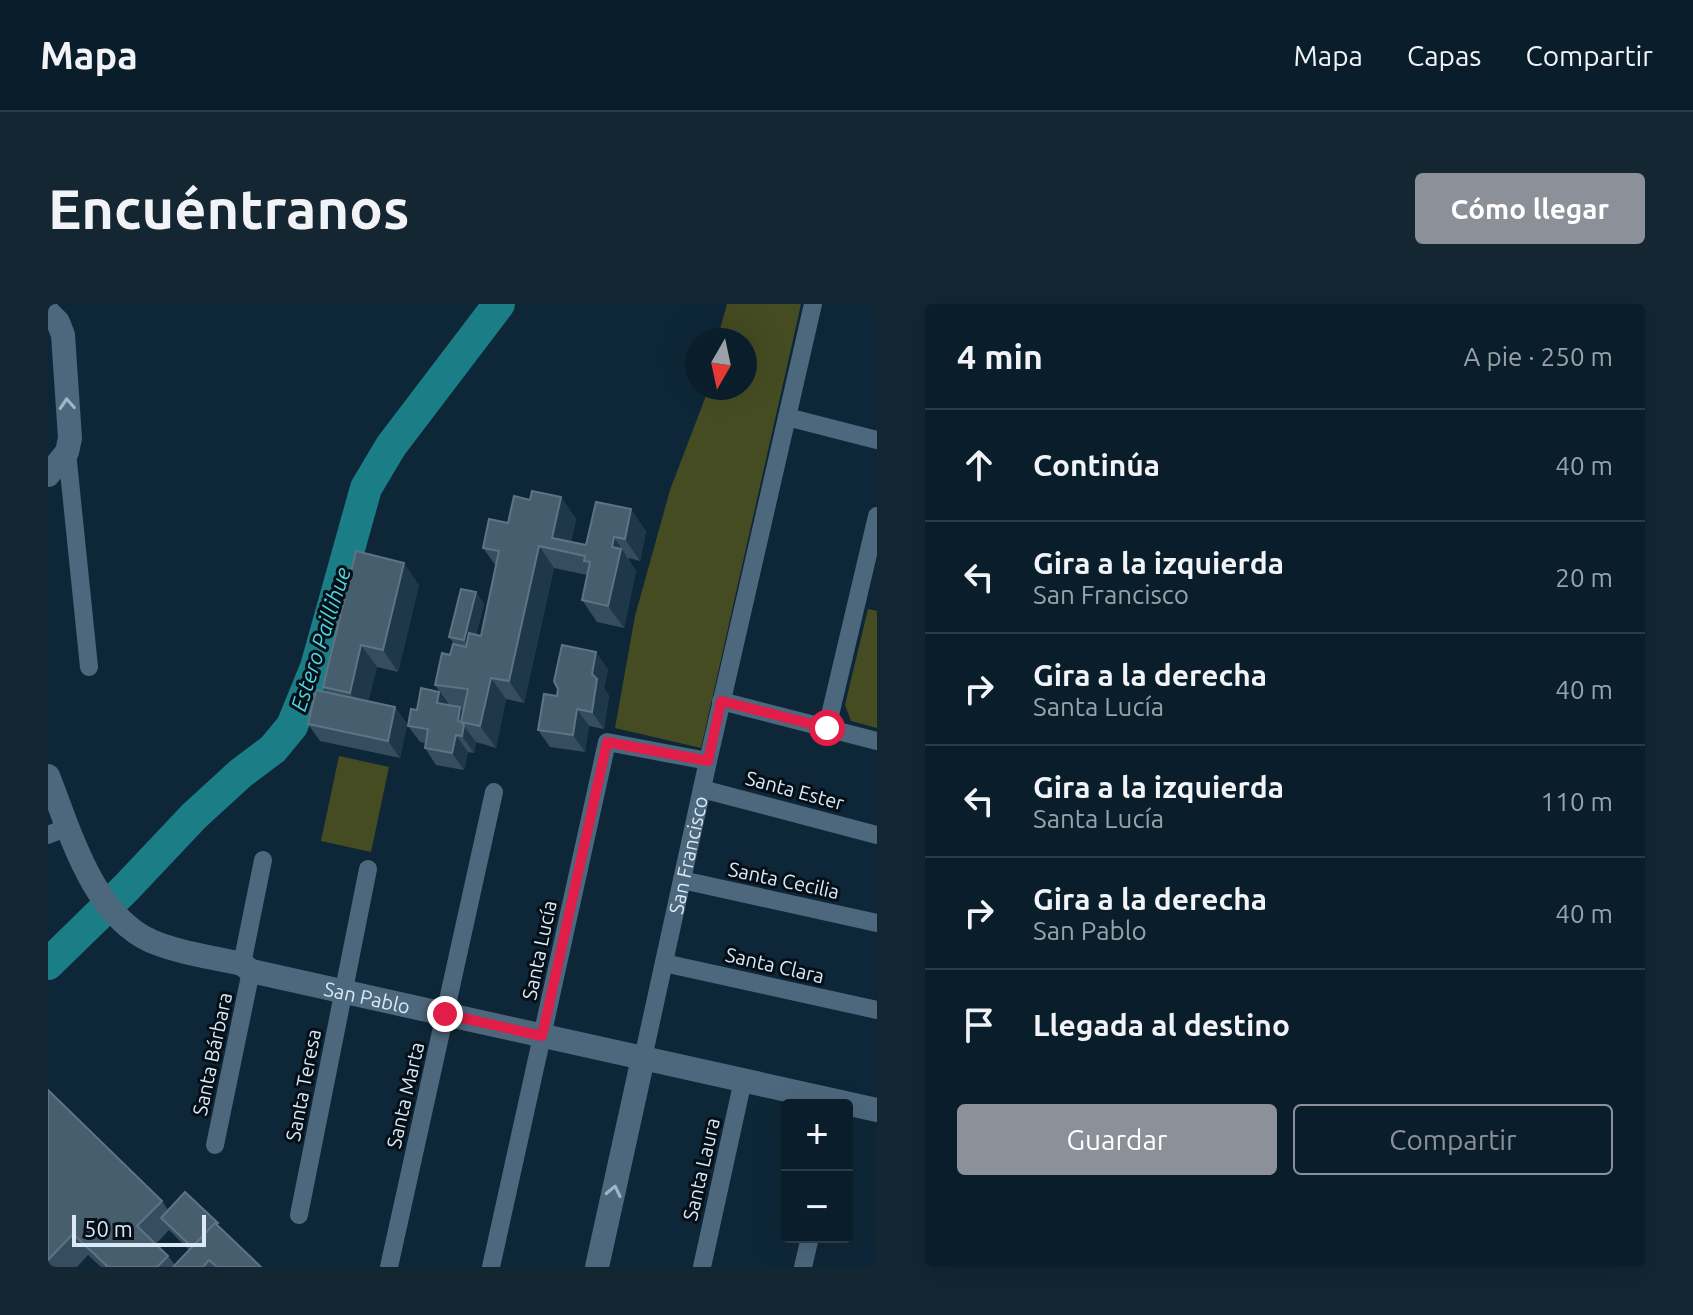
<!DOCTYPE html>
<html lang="es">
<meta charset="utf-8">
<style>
body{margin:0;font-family:Ubuntu,sans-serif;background:#132632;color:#f1f3f6}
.controls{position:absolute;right:24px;bottom:24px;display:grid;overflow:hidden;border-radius:8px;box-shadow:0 8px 32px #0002}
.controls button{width:72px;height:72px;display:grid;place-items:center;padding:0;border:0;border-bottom:2px solid #2a3b47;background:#0a1d2a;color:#f1f3f6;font:40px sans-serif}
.compass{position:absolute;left:637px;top:24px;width:72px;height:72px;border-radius:50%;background:#0a1d2a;box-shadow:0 8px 32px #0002;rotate:189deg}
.scale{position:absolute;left:24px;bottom:20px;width:134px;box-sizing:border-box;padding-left:8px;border:4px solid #dae9f5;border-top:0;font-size:22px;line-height:28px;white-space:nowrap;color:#dae9f5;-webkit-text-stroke:6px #050f17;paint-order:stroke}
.stop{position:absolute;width:24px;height:24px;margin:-18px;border:6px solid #e11d48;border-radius:50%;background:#fff}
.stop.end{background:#e11d48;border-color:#fff;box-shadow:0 2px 8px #0008}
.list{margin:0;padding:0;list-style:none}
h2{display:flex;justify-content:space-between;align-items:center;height:104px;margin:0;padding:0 32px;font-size:34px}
h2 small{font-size:26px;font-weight:400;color:#99a2a8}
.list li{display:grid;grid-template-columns:52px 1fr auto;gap:24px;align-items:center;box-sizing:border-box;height:112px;padding:0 32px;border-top:2px solid #2a3b47}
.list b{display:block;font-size:30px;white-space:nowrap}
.list p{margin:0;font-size:26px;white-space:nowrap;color:#99a2a8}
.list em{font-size:26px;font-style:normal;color:#99a2a8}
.actions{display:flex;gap:16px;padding:24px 32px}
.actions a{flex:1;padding:18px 0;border:2px solid #8c9099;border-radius:8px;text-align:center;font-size:28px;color:#8c9099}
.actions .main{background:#8c9099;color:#fff}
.icon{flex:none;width:44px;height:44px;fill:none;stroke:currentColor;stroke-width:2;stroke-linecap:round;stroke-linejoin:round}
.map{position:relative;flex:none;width:829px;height:963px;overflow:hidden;border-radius:8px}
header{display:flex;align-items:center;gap:48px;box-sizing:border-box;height:112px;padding:0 40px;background:#0a1d2a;border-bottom:2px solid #2a3b47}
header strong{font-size:38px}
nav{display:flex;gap:44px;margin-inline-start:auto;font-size:28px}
.intro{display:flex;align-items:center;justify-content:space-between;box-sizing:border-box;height:192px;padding:0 48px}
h1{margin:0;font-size:56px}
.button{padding:20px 36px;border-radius:8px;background:#8c9099;color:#fff;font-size:28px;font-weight:700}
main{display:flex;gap:48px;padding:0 48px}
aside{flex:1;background:#0a1d2a;border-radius:8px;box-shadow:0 8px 32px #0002}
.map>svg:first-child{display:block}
.green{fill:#454c22}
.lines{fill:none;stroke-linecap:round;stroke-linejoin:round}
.river{stroke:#1b7d86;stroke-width:32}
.street{stroke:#4d677c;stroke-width:18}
.secondary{stroke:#4d677c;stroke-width:24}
.wall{fill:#354d5f;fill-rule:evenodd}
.shaded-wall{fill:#1e3749}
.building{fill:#475e6f;stroke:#5e7384;stroke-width:2}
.oneway{stroke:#a2b5c5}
.route{stroke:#e11d48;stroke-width:10}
.labels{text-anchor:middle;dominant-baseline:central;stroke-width:6;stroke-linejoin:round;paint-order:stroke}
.street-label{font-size:20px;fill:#dae9f5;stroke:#050f17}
.water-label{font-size:22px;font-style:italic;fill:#4ed5e1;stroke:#050f17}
</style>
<header>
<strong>Mapa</strong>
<nav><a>Mapa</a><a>Capas</a><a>Compartir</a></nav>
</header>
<div class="intro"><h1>Encuéntranos</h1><a class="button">Cómo llegar</a></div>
<main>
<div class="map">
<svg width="829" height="963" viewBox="0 0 829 963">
<rect width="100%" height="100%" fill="#0e2738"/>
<path class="green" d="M679,0H753L653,444L567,424L587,312L622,186L661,84H697V36H669Z
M820,305L829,307V424L803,417L797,401Z
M291,452L341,463L323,548L273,537Z"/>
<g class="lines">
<path class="river" d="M0,660L78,584L146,512L193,469L225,445L244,422L268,363L318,184L343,142L451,0"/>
<g class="street">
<path d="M739,113L829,136"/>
<path d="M19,148L41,363"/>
<path d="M673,397L829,437"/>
<path d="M779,424L829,212"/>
<path d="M654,485L829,531"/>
<path d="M0,531L20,523"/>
<path d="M634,576L829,619"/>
<path d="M616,659L829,706"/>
<path d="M194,660L215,556"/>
<path id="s1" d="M595,754L660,457L765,0"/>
<path d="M167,841L203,667"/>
<path d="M251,911L320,565"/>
<path d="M341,963L446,488"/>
<path d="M443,963L559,438L660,457"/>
<path d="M654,963L695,776"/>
<path d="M755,963L762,933"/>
</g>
<g class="secondary">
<path d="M0,8L10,18L15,31L22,134L19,148L0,171"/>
<path id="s2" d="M0,472C22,527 44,610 103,637C131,649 164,653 194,660L203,667L829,806"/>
<path d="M549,963L595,754"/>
</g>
</g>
<path class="wall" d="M513,193L528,215L523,238L538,241L548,198L598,227L592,257L581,254V256L588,267L576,324L549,318L534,296L539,271L506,264L476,399L458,395L448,444L428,438L426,449L420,448L416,466L388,461L377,444V439L372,438L360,422L369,406L401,401L387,381L407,341L401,333L428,288L436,300L428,331L433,332L448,262L435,244L482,196Z
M371,281L350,368L329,363L320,397L347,403L359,420L352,454L272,437L260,420L278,388L275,383Z
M560,365L556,384L561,392L556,425L541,422L537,448L502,443L490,426L509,392Z
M0,786L114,897L120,906L178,929L213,963H53L40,951L29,963H0ZM121,926L141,946L127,961L120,952L108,940Z"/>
<path class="shaded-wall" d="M513,193L528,215L521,248L504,234Z
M583,205L598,227L592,257L577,235Z
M566,233L588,267L576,324L560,302L564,243Z
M491,242L506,264L476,399L461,377Z
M356,259L371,281L350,368L335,346Z
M428,288L436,300L424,348L416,336Z
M313,341L329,363L317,411L302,389Z
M548,348L560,365L556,384L561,392L556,425L544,408V370Z
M443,374L458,395L448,444L432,422Z
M391,388L403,405L389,399Z
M347,403L359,420L352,454L340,437Z
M412,403L424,420L413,418L428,438L426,449L414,432L410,417Z
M529,405L541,422L537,448L525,431Z
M408,431L420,448L416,466L404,449Z"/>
<path class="building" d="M484,187L513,193L504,234L538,241L548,198L583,205L577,235L566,233L564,243L573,245L560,302L534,296L542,258L536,257L537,252L491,242L461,377L443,374L432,422L413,418L420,385L387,381L394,349L402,351L405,340L418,343L421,329L433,332L451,247L435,244L441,215L460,219L466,192L482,196Z
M308,247L356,259L335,346L313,341L302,389L275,383Z
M413,285L428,288L416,336L401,333Z
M514,341L548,348L544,370L549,375L544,408L529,405L525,431L490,426L496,390L509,392L510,385L506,377Z
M373,384L391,388L389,399L412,403L410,417L413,418L416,421L414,432L408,431L404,449L377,444L380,425L360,422L363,405L369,406Z
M268,386L347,403L340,437L260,420Z
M0,786L114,897L89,922L120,952L109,963H58L59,962L25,930L0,956Z
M137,888L170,919L168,920L167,919L144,943L113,914Z
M167,919L213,963H169L161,956L155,963H125Z"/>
<defs><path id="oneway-chevron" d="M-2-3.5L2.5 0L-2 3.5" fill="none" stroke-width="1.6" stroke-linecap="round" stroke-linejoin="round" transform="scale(2)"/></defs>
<g class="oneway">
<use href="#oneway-chevron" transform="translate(19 100) rotate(-94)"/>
<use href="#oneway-chevron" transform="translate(566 887) rotate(-78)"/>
</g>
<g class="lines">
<path class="route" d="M397,710L494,732L559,438L660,457L673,397L779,424"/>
</g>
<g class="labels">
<g class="street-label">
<text transform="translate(747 486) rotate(15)">Santa Ester</text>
<text stroke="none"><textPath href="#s1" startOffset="208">San Francisco</textPath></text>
<text transform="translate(736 576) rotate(12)">Santa Cecilia</text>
<text transform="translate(491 646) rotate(-78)">Santa Lucía</text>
<text transform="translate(727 661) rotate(13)">Santa Clara</text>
<text stroke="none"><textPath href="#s2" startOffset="424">San Pablo</textPath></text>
<text transform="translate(164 750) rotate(-78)">Santa Bárbara</text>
<text transform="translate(255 781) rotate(-79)">Santa Teresa</text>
<text transform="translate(357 791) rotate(-77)">Santa Marta</text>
<text transform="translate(653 865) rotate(-77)">Santa Laura</text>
</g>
<g class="water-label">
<text transform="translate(272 335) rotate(-72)">Estero Paillihue</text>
</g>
</g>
</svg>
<div class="controls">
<button>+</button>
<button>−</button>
</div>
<svg class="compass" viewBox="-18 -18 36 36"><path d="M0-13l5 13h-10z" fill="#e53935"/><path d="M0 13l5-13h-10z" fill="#99a2a8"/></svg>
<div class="scale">50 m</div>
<div class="stop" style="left:779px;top:424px"></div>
<div class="stop end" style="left:397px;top:710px"></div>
</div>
<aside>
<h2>4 min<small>A pie · 250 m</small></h2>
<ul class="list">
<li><svg class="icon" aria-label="ahead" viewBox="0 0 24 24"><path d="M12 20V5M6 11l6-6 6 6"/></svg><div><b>Continúa</b></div><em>40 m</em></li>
<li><svg class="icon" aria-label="left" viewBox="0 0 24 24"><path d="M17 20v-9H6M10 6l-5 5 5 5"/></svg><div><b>Gira a la izquierda</b><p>San Francisco</p></div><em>20 m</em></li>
<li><svg class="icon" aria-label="right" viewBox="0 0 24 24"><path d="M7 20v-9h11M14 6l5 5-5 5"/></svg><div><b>Gira a la derecha</b><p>Santa Lucía</p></div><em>40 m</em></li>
<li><svg class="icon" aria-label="left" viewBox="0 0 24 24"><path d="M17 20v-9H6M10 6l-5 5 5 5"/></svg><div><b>Gira a la izquierda</b><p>Santa Lucía</p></div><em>110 m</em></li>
<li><svg class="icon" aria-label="right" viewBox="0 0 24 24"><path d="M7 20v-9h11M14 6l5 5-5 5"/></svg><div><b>Gira a la derecha</b><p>San Pablo</p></div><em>40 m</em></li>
<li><svg class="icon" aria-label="arrive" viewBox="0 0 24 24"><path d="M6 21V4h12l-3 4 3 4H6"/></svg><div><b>Llegada al destino</b></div></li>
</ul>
<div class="actions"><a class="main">Guardar</a><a>Compartir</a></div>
</aside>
</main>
